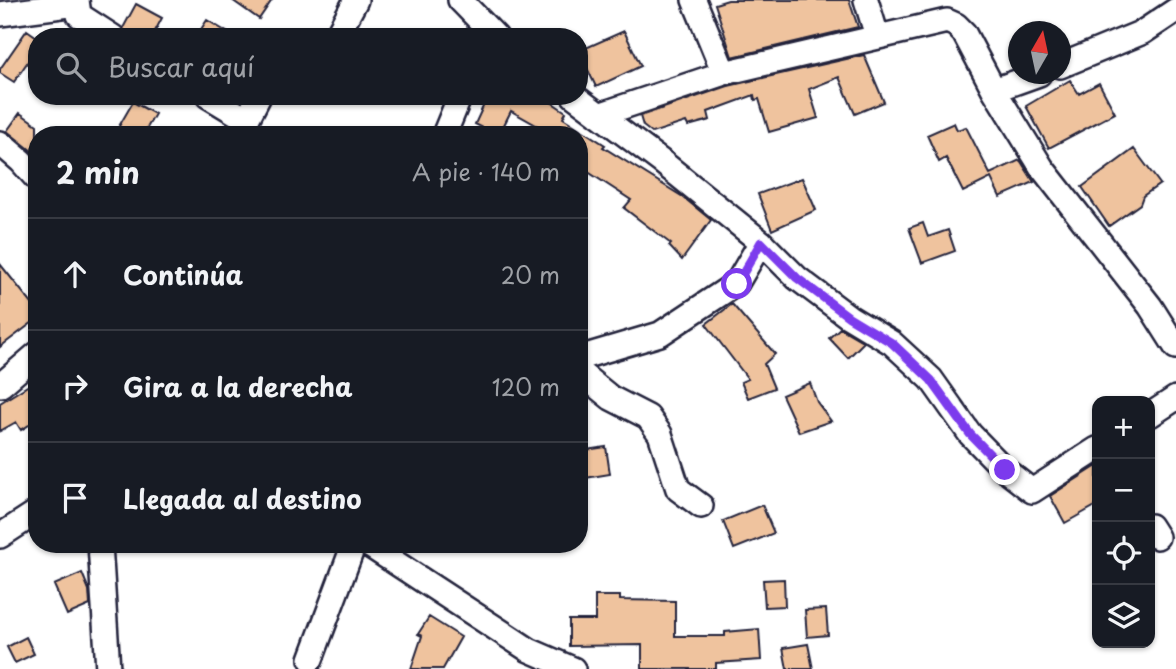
<!DOCTYPE html>
<html lang="es">
<meta charset="utf-8">
<style>
body{margin:0;font-family:"Playpen Sans",sans-serif;background:#242831;color:#f1f3f6}
.controls{position:absolute;right:21px;bottom:21px;display:grid;overflow:hidden;border-radius:14px;box-shadow:0 2px 5px #0004}
.controls button{width:63px;height:63px;display:grid;place-items:center;padding:0;border:0;border-bottom:2px solid #363941;background:#171b24;color:#f1f3f6;font:35px sans-serif}
.compass{position:absolute;left:1008px;top:21px;width:63px;height:63px;border-radius:50%;background:#171b24;box-shadow:0 2px 5px #0004;rotate:9deg}
.stop{position:absolute;width:21px;height:21px;margin:-16px;border:5px solid #7c3aed;border-radius:50%;background:#fff}
.stop.end{background:#7c3aed;border-color:#fff;box-shadow:0 2px 7px #0008}
.list{margin:0;padding:0;list-style:none}
h2{display:flex;justify-content:space-between;align-items:center;height:91px;margin:0;padding:0 28px;font-size:30px}
h2 small{font-size:23px;font-weight:400;color:#9ea1a6}
.list li{display:grid;grid-template-columns:46px 1fr auto;gap:21px;align-items:center;box-sizing:border-box;height:112px;padding:0 28px;border-top:2px solid #363941}
.list b{display:block;font-size:26px;white-space:nowrap}
.list em{font-size:23px;font-style:normal;color:#9ea1a6}
.icon{flex:none;width:38px;height:38px;fill:none;stroke:currentColor;stroke-width:2;stroke-linecap:round;stroke-linejoin:round}
.map{position:relative;flex:none;width:1176px;height:669px;overflow:hidden}
.search{position:absolute;background:#171b24;box-shadow:0 2px 5px #0004;left:28px;top:28px;width:560px;height:77px;display:flex;align-items:center;gap:18px;box-sizing:border-box;padding:0 24px;border-radius:28px;color:#9ea1a6;font-size:26px}
.panel{position:absolute;background:#171b24;box-shadow:0 2px 5px #0004;left:28px;top:126px;width:560px;height:427px;border-radius:28px}
.map>svg:first-child{display:block}
.building{fill:#efc39e;stroke:#22223b;stroke-width:2}
.lines{fill:none;stroke-linecap:round;stroke-linejoin:round}
.street-casing{stroke:#22223b;stroke-width:28}
.street{stroke:#fff;stroke-width:23}
.route{stroke:#7c3aed;stroke-width:9}
</style>
<div class="map">
<svg width="1176" height="669" viewBox="0 0 1176 669">
<rect width="100%" height="100%" fill="#fff"/>
<filter id="ink" filterUnits="userSpaceOnUse"><feTurbulence type="fractalNoise" baseFrequency=".0143" numOctaves="2"/><feDisplacementMap in="SourceGraphic" scale="14" xChannelSelector="R" yChannelSelector="G"/><feConvolveMatrix kernelMatrix="1 2 1 2 8 2 1 2 1" color-interpolation-filters="sRGB"/></filter>
<g filter="url(#ink)">
<path class="building" d="M232,0H272L259,19Z
M728,0H849L858,27L732,57L715,4Z
M136,4L162,18L152,37H127L123,28Z
M207,20L235,37H196Z
M27,30L37,37V48L14,82L0,73V69Z
M624,31L641,66L596,87L579,51Z
M864,55L884,102L855,114L839,77L809,89L818,118L769,132L759,99L755,100L754,95L708,112L710,120L688,126L686,122L652,133L643,126L640,116L728,86Z
M1070,80L1079,94L1099,83L1115,113L1049,148L1026,106Z
M483,96H542L566,112L563,118L605,145L603,147L683,197L711,220L682,260L669,246L671,244L624,208L631,200L579,166V135H554L511,111L499,135H497L475,124L487,98Z
M133,102L155,114L143,135H114Z
M20,113L37,125V155L7,131Z
M954,123L957,130L966,127L990,174L1020,160L1034,182L1000,197L991,178L963,192L946,158L939,162L927,135Z
M1134,149L1160,184L1143,196L1140,204L1109,226L1082,187Z
M802,178L816,210L772,230L758,194Z
M923,223L928,237L948,230L955,251L922,263L909,228Z
M0,264L37,310V319L0,347Z
M732,304L775,354L764,364L774,388L748,398L741,382L748,379L706,324Z
M840,328L864,342L848,358L829,338Z
M37,380V420L21,430L16,422L0,431V403Z
M810,383L817,402L831,421L799,432L782,395Z
M606,447L610,474L579,479V451Z
M1097,466V505L1065,523L1050,496Z
M762,505L774,533L734,549L723,521Z
M82,573L89,590L90,605L67,615L54,585Z
M784,579L785,606L765,607L763,580Z
M595,596H620V600L675,601V636H725V632L759,629L761,660L716,663V669H642V645L569,646V620H595Z
M826,609L828,635L807,637L805,610Z
M429,617L461,637L443,669H411L422,636L418,634Z
M26,637L34,654L15,663L7,647Z
M808,644L813,669H787L783,648Z"/>
<g class="lines">
<defs>
<path id="street" d="M77,0L79,15L113,37
M460,0L496,37
M694,0L724,73
M866,0L877,36
M0,14L77,4
M336,37L356,0
M1060,66L1143,32L1176,10
M994,90L1039,74
M208,96L246,119
M574,96L662,162L761,242L797,278L849,317L892,343L931,379L970,434L1005,470L1032,491L1097,449
M599,115L724,73L947,21L956,25L964,33L994,90L1042,168L1150,306L1176,347
M239,135L259,96
M444,135L460,96
M0,143L21,161L37,179
M579,358L660,334L737,283L761,242
M579,372L611,398L648,417L660,434L678,489L701,506
M1,385L37,354
M1150,415L1176,398
M1150,526L1157,537
M0,536L37,512
M100,544L108,669
M367,544L529,650L573,669
M311,659L354,544"/>
</defs>
<use href="#street" class="street-casing"/>
<use href="#street" class="street"/>
</g>
</g>
<g class="lines" filter="url(#ink)">
<path class="route" d="M737,284L761,242L797,278L849,317L892,343L931,380L970,434L1005,470"/>
</g>
</svg>
<div class="controls">
<button>+</button>
<button>−</button>
<button><svg class="icon" aria-label="locate" viewBox="0 0 24 24"><circle cx="12" cy="12" r="6"/><path d="M12 2v4M12 18v4M2 12h4M18 12h4"/></svg></button>
<button><svg class="icon" aria-label="layers" viewBox="0 0 24 24"><path d="M12 4l9 5-9 5-9-5zM3 14l9 5 9-5"/></svg></button>
</div>
<svg class="compass" viewBox="-18 -18 36 36"><path d="M0-13l5 13h-10z" fill="#e53935"/><path d="M0 13l5-13h-10z" fill="#9ea1a6"/></svg>
<div class="stop" style="left:737px;top:284px"></div>
<div class="stop end" style="left:1005px;top:470px"></div>
<div class="search"><svg class="icon" aria-label="search" viewBox="0 0 24 24"><circle cx="10" cy="10" r="6"/><path d="M15 15l6 6"/></svg>Buscar aquí</div>
<section class="panel">
<h2>2 min<small>A pie · 140 m</small></h2>
<ul class="list">
<li><svg class="icon" aria-label="ahead" viewBox="0 0 24 24"><path d="M12 20V5M6 11l6-6 6 6"/></svg><div><b>Continúa</b></div><em>20 m</em></li>
<li><svg class="icon" aria-label="right" viewBox="0 0 24 24"><path d="M7 20v-9h11M14 6l5 5-5 5"/></svg><div><b>Gira a la derecha</b></div><em>120 m</em></li>
<li><svg class="icon" aria-label="arrive" viewBox="0 0 24 24"><path d="M6 21V4h12l-3 4 3 4H6"/></svg><div><b>Llegada al destino</b></div></li>
</ul>
</section>
</div>
